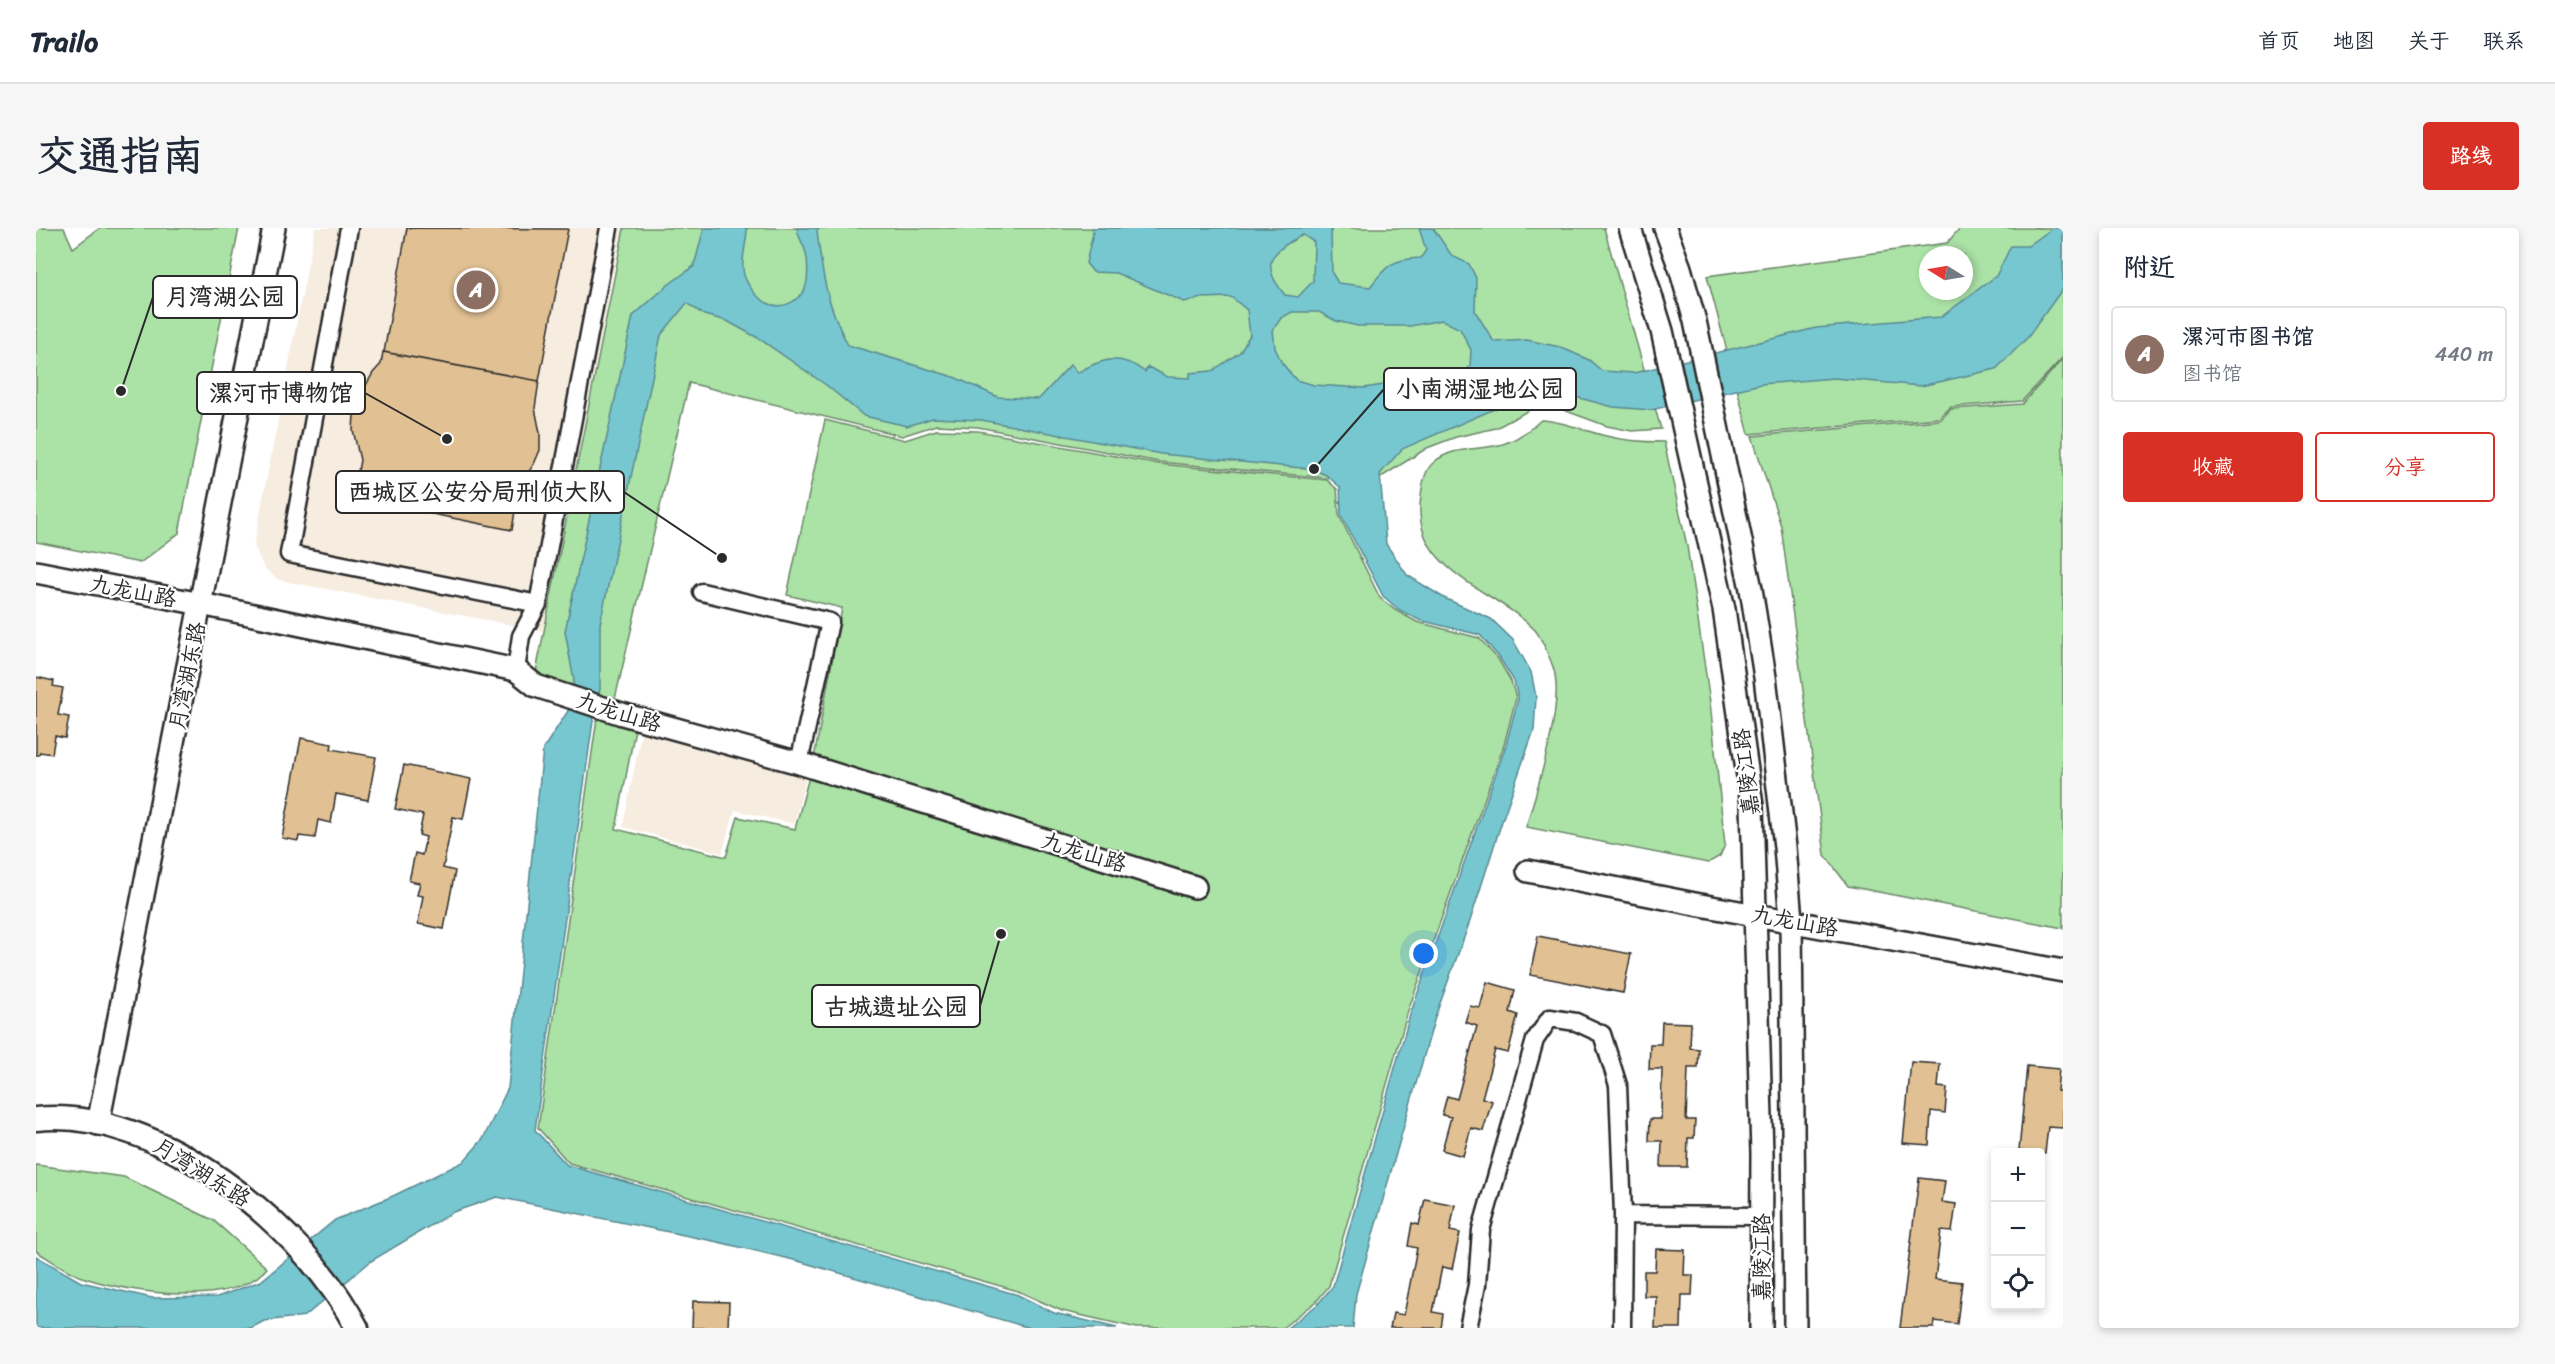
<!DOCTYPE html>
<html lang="zh">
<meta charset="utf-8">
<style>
body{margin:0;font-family:Sriracha,"LXGW WenKai TC",sans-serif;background:#f6f6f7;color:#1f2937}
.controls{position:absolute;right:18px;bottom:18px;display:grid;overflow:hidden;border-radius:6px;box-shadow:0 3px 9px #0003}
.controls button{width:54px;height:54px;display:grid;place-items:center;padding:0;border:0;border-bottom:2px solid #e0e1e3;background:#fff;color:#1f2937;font:30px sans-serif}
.compass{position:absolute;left:1883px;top:18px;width:54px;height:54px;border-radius:50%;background:#fff;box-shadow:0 3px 9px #0003;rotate:281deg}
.you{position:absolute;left:1388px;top:726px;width:21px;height:21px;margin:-15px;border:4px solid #fff;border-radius:50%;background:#1a73e8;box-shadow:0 0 0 9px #1a73e833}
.badge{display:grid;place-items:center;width:39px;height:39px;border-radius:50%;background:#d93025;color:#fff;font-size:20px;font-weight:700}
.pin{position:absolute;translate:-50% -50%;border:3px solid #fff;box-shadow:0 2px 6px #0006}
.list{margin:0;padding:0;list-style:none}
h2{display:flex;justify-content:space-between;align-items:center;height:78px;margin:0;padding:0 24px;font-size:26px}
h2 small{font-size:20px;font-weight:400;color:#747a83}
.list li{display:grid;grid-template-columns:39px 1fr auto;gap:18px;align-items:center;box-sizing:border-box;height:96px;margin:0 12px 12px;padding:0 12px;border:2px solid #e0e1e3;border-radius:6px}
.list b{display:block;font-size:22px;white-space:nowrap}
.list p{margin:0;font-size:20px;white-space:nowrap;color:#747a83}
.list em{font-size:20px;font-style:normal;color:#747a83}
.actions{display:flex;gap:12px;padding:18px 24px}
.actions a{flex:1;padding:14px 0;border:2px solid #d93025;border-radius:6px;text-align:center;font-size:21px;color:#d93025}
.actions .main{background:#d93025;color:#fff}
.icon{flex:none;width:33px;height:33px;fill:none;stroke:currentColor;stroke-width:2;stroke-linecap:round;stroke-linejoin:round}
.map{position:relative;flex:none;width:2027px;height:1100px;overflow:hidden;border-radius:6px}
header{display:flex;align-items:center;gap:36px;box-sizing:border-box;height:84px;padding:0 30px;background:#fff;border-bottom:2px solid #e0e1e3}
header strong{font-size:28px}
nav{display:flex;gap:33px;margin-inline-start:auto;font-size:21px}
.intro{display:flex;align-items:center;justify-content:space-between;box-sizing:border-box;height:144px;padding:0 36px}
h1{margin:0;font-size:42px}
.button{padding:15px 27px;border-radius:6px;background:#d93025;color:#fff;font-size:21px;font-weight:700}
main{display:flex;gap:36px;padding:0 36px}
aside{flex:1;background:#fff;border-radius:6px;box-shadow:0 3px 9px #0003}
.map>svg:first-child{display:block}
.built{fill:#f6ecdf}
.green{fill:#abe2a6;stroke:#6b8668;stroke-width:1.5;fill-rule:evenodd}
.water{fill:#77c7d1;stroke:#59898f;stroke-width:1.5;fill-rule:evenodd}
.building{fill:#e1c193;stroke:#2b2b2b;stroke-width:1.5}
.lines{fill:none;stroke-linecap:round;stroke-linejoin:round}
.minor-casing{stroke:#2b2b2b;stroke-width:21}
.tertiary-casing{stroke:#2b2b2b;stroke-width:26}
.secondary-casing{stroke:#2b2b2b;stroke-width:27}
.minor{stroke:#fff;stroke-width:16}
.tertiary{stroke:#fff;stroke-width:21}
.secondary{stroke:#fff;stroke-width:22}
.labels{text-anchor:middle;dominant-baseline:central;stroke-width:4.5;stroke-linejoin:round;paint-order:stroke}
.street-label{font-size:22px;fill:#2b2b2b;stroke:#fff}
.leader{fill:none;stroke:#2b2b2b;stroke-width:2}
.callout-dot{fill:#2b2b2b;stroke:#fff;stroke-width:2}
.callout{fill:#fff;stroke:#2b2b2b;stroke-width:2}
.callout-label{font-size:24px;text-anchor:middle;font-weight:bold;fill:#2b2b2b}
</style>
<header>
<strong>Trailo</strong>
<nav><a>首页</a><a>地图</a><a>关于</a><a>联系</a></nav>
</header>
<div class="intro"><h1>交通指南</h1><a class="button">路线</a></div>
<main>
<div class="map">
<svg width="2027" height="1100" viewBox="0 0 2027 1100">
<rect width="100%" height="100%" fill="#fff"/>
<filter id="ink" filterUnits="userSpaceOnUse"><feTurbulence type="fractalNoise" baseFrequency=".0167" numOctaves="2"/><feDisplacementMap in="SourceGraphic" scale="12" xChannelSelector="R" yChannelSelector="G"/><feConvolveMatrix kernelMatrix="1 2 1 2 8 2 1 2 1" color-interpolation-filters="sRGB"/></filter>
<g filter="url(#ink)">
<path class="built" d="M279,0H586L507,403L243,352L228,340L218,317Z
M606,501L770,549L758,596L699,582L686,625L587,599Z"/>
<path class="green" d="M0,0H28L37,20L64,0H203L143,305L104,335L0,314Z
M588,0H1568L1625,201L1596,203L1571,198L1514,177L1501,178L1460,200L1420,209L1391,220L1347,248L1290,250L1123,234L942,199L900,197L866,208L653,155L579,471L499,449Z
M1924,0H2027V129L1986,173L1915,179L1903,190L1713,206L1671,48L1911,15ZM1892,27H1928V63H1892Z
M2027,131V700L1812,658L1789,627L1745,298L1716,208L1904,192L1915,181L1986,176Z
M789,192L869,212L900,202L942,203L1123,236L1291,252L1301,261L1303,287L1344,370L1359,382L1381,394L1443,410L1462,431L1475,453L1480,470L1468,517L1372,783L1293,1058L1280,1074L1246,1100H1101L1026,1083L982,1063L533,935L502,900L561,490L599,501L580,601L690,629L702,589L759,601L778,530L806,380L751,367Z
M1505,192C1528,193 1549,203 1570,208C1589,213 1608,214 1628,214L1651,318L1674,474L1689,617L1684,628L1672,635L1490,599C1501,561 1526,485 1519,447C1518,438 1505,409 1499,402C1458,360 1373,343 1385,268C1386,258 1389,242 1397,235C1417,217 1443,223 1467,216C1480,212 1495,201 1505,192Z
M0,937L88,949L177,992L231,1040C197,1081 94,1065 49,1050C32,1045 15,1032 0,1023Z"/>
<path class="water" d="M668,0H711C711,16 703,36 709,50C718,70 738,87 759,72C765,68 770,61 771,53C772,46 772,33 770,26C768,16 762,10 761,0H784L781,3C786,46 791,78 812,117L918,149L962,169L1003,171L1035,136L1041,145C1066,130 1084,125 1109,144L1112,139L1132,149L1154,150V145L1176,143L1204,124L1214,107L1211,82L1195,69L1166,70L1148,74L1080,45L1057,44L1050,35L1057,5L1056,0H1295L1296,45L1302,55L1334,59C1351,37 1356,31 1385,30L1390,22L1383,0H1397L1416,28L1433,36L1440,50L1439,83L1458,114L1491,112L1524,119L1553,132L1566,143L1598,145L1780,100L1905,89L1960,48L1975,18H1992L2017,0H2027V60L1992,109L1960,141L1885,158L1798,150L1725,156L1615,182L1577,179L1536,168L1498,167L1456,182L1366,221L1344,246L1350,316L1371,347L1408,370L1455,391L1477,412L1495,444L1500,469L1498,502L1468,587L1434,693L1399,789L1320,1066L1317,1100H1251L1281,1077L1297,1058L1374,787L1470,517L1482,471L1478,453L1463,429L1444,407L1383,392L1362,381L1347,368L1305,287L1304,259L1290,247L1276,241L1125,226L945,192L897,190L871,198L828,188L790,157L722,110L691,93L668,87L651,75L625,107L564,396V461L557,493L499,902L531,937L982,1067L1018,1085L1081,1100H994L762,1033L682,1014L461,969L417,984L335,1033L269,1088L228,1093L215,1100H0V1028L45,1054L116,1070L181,1069L225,1053L299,992L357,968L427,934L447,911L472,860L507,521L532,483L538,453L529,403L597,88L632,57L658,38ZM1267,7L1278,14L1277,53L1262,69L1249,67C1223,36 1234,23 1267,7ZM1256,84H1283L1300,93L1322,98H1374L1406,92L1424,101L1435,122L1434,138L1427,148L1399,160L1374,162L1354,156L1328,160L1278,157L1260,152L1246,135L1239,120L1237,102L1245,90Z"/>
<path class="building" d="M371,0L532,1L503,153L348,124Z
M347,124L503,153L499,180L504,205V222L498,236L483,258L476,302L317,270L324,232L317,202L318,187L321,173L337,145L345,136Z
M0,449L18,453L17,458L27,460L22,487L33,489L29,510L19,508L16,526L4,524L3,527H0Z
M265,510L296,516L295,521L340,529L332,572L300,566L295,595L282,592L279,610L263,608L262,613L246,610Z
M368,537L435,551L427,591L417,589L407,640L419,643L408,701L382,696L387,668L381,667L384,655L373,653L379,625L386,627L390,609L383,607L387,587L359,581Z
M1502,708L1595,726L1587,765L1494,747Z
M1451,754L1479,762L1474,784L1482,787L1472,825L1459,822L1446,870L1456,873L1447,903L1435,900L1427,928L1406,922L1415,889L1406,887L1411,868L1421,871L1441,798L1429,794L1434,778L1444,780Z
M1626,794L1655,795L1654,820L1663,821L1662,840H1652L1650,892H1659L1658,910H1652L1651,939H1625L1626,913H1613L1614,891H1625L1626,841H1613L1614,816H1625Z
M1875,834L1904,836L1902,859L1911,860L1909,885L1895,883L1893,917L1867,915Z
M1991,838L2023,841L2021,863H2027V900L2012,899L2009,925L1983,923Z
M1883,950L1909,953L1906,974L1920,976L1916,1004L1905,1003L1899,1051L1926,1054L1921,1096L1899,1093L1898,1100H1864Z
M1389,971L1419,977L1414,1003L1424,1005L1416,1041L1406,1039L1397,1084L1407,1086L1405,1100H1354L1357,1085L1368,1087L1381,1020L1372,1018L1376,995L1383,997Z
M1620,1021L1649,1022L1648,1047H1657L1656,1067H1646L1645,1100H1619L1620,1068H1608V1043H1619Z
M657,1073L693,1074L692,1100H656Z"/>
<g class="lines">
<defs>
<path id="minor" d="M313,0L253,326L502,376
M666,364L794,394L763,535
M480,442L485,408L502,376L573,0
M1587,987L1725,988
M1432,1100L1441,1057L1445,1002L1499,812L1514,790L1540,794L1566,806L1582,857L1587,987L1586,1100"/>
<path id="tertiary" d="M1594,0L1626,103L1688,381L1716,577L1726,926L1725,1100
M1629,0L1644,40L1659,93L1715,361L1729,449L1749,619L1755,692L1759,1100
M0,344L165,376L480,442L500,458L586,486L763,535L1159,659
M1492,643L1659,676L2027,743
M62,896L238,0"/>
<path id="secondary" d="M0,891C121,878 268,998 321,1100"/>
</defs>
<use href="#minor" class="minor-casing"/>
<use href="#tertiary" class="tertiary-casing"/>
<use href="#secondary" class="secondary-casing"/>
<use href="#minor" class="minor"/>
<use href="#tertiary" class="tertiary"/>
<use href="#secondary" class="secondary"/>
</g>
</g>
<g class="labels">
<g class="street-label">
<text transform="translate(97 363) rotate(11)">九龙山路</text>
<text transform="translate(151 448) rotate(-79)">月湾湖东路</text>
<text transform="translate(583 484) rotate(17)">九龙山路</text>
<text transform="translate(1710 544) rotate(-97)">嘉陵江路</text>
<text transform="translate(1048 624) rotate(17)">九龙山路</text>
<text transform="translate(1759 693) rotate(10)">九龙山路</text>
<text transform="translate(166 944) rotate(32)">月湾湖东路</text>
<text transform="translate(1725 1029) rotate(-90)">嘉陵江路</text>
</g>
</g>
<path class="leader" d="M85 163L117 69M1278 241L1348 161M411 211L329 165M686 330L588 264M965 706L944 778"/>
<g class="callout-dot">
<circle cx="85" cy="163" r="6"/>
<circle cx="1278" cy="241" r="6"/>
<circle cx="411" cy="211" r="6"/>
<circle cx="686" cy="330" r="6"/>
<circle cx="965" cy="706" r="6"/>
</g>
<g class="callout">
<rect x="117" y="48" width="144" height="42" rx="6"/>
<rect x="1348" y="140" width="192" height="42" rx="6"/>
<rect x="161" y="144" width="168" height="42" rx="6"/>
<rect x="300" y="243" width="288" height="42" rx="6"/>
<rect x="776" y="757" width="168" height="42" rx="6"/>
</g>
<g class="callout-label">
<text x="189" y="77">月湾湖公园</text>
<text x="1444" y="169">小南湖湿地公园</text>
<text x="245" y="173">漯河市博物馆</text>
<text x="444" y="272">西城区公安分局刑侦大队</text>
<text x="860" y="787">古城遗址公园</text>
</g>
</svg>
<div class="controls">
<button>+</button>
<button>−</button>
<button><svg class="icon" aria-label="locate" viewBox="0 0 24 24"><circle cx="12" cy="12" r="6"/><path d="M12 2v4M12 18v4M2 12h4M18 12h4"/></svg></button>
</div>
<svg class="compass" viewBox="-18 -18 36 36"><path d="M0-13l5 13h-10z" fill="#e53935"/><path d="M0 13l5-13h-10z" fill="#747a83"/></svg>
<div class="you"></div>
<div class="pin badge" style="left:440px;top:62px;background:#8d6e63">A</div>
</div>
<aside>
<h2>附近<small></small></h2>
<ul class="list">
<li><span class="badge" style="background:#8d6e63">A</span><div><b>漯河市图书馆</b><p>图书馆</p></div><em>440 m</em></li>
</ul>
<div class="actions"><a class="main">收藏</a><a>分享</a></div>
</aside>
</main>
